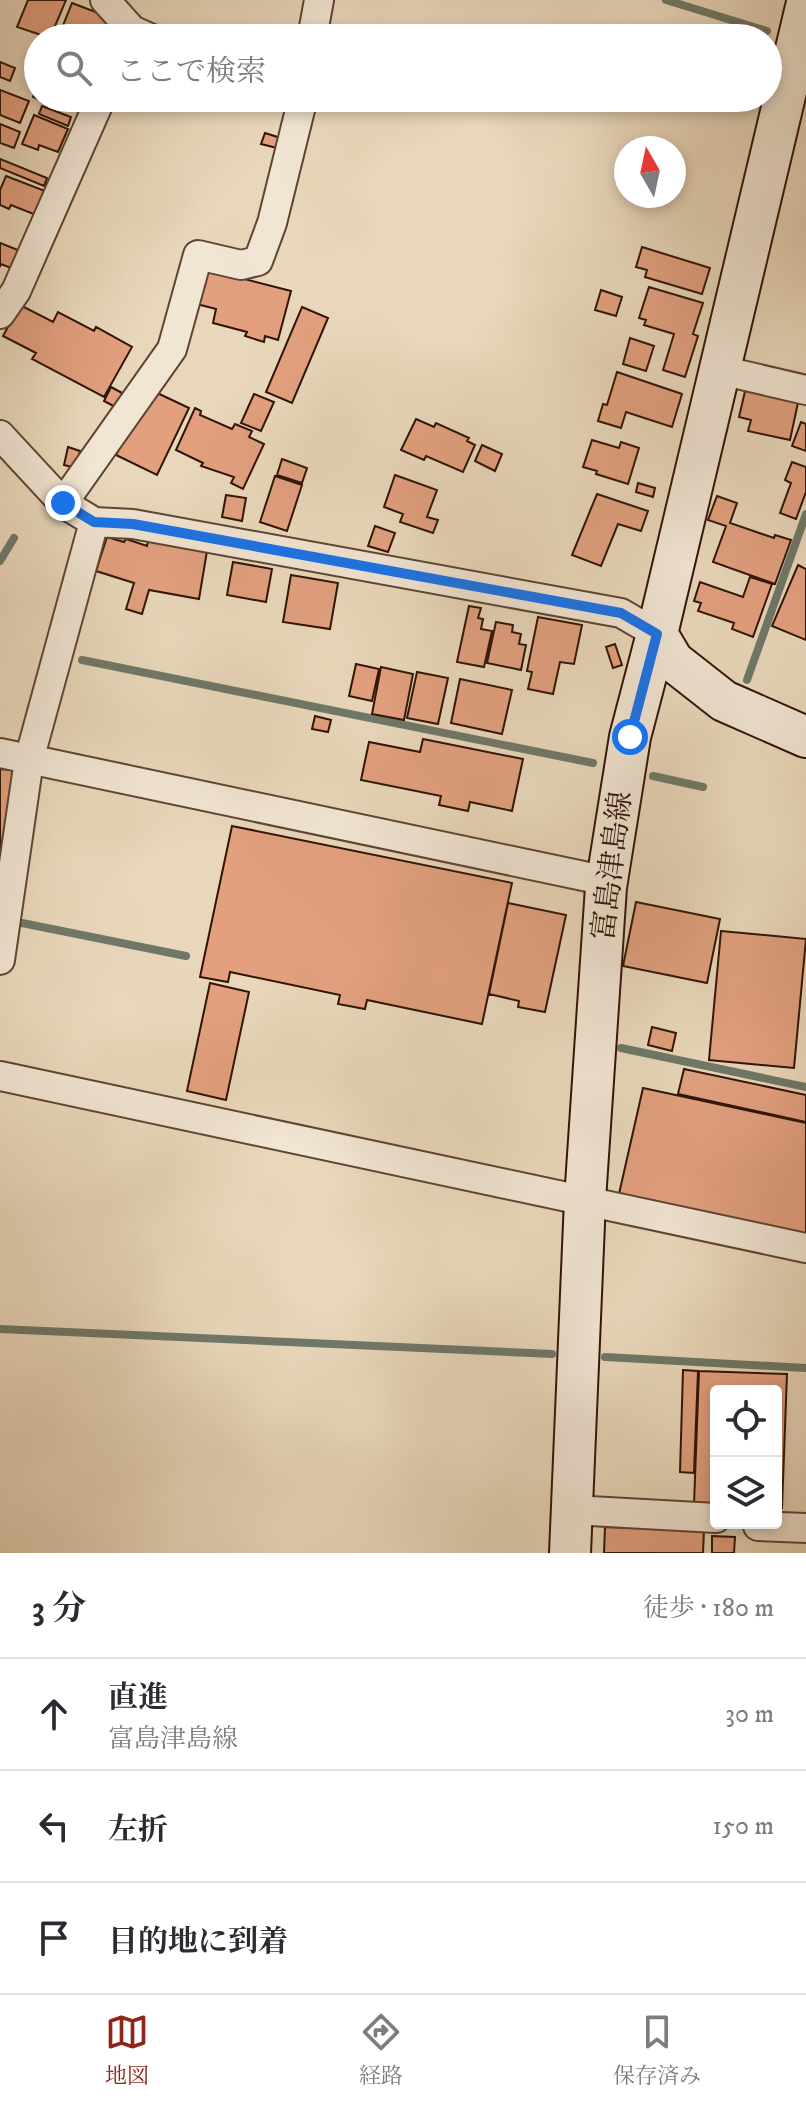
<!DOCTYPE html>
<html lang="ja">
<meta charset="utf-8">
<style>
body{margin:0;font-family:"IM FELL DW Pica","Noto Serif JP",serif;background:#f2f2f3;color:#2b2b33}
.controls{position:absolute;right:24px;bottom:24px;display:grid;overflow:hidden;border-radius:8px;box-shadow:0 4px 12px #0003}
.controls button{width:72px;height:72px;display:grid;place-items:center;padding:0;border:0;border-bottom:2px solid #e1e1e2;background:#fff;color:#2b2b33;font:40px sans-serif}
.compass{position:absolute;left:614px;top:136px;width:72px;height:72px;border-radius:50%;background:#fff;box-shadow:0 4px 12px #0003;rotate:351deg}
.stop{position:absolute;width:24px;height:24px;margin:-18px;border:6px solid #1a73e8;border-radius:50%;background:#fff}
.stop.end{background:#1a73e8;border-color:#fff;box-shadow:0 2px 8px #0008}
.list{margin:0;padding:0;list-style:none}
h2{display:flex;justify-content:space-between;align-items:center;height:104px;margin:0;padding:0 32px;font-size:34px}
h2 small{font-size:26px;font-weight:400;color:#7c7c81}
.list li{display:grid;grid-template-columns:52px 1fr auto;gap:24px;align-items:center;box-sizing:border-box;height:112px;padding:0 32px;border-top:2px solid #e1e1e2}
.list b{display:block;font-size:30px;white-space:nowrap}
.list p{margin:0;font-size:26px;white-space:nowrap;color:#7c7c81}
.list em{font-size:26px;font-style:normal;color:#7c7c81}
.icon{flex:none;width:44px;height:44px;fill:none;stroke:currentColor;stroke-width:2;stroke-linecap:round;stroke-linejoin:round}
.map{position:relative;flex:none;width:806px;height:1553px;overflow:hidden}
.search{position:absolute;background:#fff;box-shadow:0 4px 12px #0003;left:24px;right:24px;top:24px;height:88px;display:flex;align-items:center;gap:20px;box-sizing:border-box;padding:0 28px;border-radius:44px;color:#7c7c81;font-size:30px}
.sheet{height:440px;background:#fff}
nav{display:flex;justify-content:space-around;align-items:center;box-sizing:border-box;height:112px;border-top:2px solid #e1e1e2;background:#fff;font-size:22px;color:#7c7c81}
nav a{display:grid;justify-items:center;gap:4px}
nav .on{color:#8f2418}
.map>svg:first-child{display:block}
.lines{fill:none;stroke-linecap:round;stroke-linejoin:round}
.stream{stroke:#6f7868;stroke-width:8}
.building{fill:#e2a07f;stroke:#301406;stroke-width:2}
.minor-casing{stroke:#5e4533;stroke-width:32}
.secondary-casing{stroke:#301406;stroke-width:44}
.minor{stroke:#f1e5d3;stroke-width:28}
.secondary{stroke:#f1e5d3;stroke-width:40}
.route{stroke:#1a73e8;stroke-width:10}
.labels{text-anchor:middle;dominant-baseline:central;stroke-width:8;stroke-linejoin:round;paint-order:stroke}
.street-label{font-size:30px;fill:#301406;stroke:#f1e5d3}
</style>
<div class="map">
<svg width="806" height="1553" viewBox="0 0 806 1553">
<rect width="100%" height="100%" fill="#e9d7bb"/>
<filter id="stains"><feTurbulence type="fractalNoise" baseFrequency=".0025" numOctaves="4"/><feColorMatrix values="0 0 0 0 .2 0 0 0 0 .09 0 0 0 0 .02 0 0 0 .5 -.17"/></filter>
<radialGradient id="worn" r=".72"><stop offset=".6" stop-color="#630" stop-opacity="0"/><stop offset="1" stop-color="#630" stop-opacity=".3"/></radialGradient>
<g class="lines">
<path class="stream" d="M666,0L767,31
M0,561L14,538
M82,660L593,763
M747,680L806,514
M653,776L703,787
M22,923L186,956
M621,1048L806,1087
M0,1329L552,1354
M605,1357L806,1368"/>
</g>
<path class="building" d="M28,0H66L50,38L17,27Z
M72,3L98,13L99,9L119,22L113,38H58Z
M0,62L15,68L10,81L0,77Z
M38,84V98H68L64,109L33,97Z
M0,90L29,101L20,123L0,115Z
M42,106L71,117L68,126L39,114Z
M34,115L68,129L58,152L39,145L38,150L22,144Z
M0,124L20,132L14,148L0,143Z
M265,133L284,139L281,149L261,144Z
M0,159L47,178L44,186L0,168Z
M6,176L45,191L36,215L11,205L9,209L0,205V190Z
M0,243L18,250L11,268L1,264L0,267Z
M642,247L710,268L702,294L645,277L647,270L636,267Z
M202,268L291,291L278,340L265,336L264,342L245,336L247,332L213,323L216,309L193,303Z
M649,287L703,303L693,334L698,336L685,377L663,370L674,334L644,325L646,320L639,318Z
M601,290L622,297L616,316L595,310Z
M20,305L53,322L58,312L94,331L96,327L132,347L104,397L32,359L36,353L3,336Z
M302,307L328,318L292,403L266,392Z
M630,338L654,346L646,371L623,364Z
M617,372L682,394L672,427L626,412L621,428L598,421L603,404L607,405Z
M111,387L124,394L117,408L104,401Z
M746,387L799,398L790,440L748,431L751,420L739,417Z
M153,391L189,408L157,475L116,455L138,409Z
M254,394L274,402L261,431L241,423Z
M195,408L201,411L200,415L232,429L235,424L252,431L249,437L264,444L243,489L231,483L234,477L201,466L203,463L176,450Z
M416,419L434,427L436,423L469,438L467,441L475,445L463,472L426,456L424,460L401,450Z
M801,422L806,424V451L792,446Z
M592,440L619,448L621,442L639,448L628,484L596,474L597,471L583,467Z
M482,445L502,454L495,471L475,461Z
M68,447L80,451L76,468L64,465Z
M282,459L307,468L302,483L277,475Z
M792,462L806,467V492L796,519L780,513L791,483L785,480Z
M395,475L437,490L427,517L438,520L433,533L400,522L403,514L384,507Z
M275,476L302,485L287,531L260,522Z
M638,483L655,488L653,497L636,492Z
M597,494L648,511L641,531L618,524L601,566L572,555Z
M226,495L246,498L242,521L222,517Z
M717,496L737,503L730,523L774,538L775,535L791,540L775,584L713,562L726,526L708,520Z
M375,526L395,533L388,552L368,546Z
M107,537L124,542L126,539L147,546L148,541L207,551L199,599L149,590L142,614L126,609L134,583L96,571Z
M233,562L272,569L266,602L227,595Z
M798,565L806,569V640L772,626Z
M291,575L338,583L330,629L283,622Z
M750,577L772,584L753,637L732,629L734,623L698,611L701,603L694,601L700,582L743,597Z
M469,606L481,608L478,618L483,619L481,629L492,631L484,667L457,662Z
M538,617L582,625L574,664L560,662L553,694L528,689L532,672L527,671Z
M496,622L513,625L512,632L521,634L519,644L526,645L521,670L487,663Z
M615,644L622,665L613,668L606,647Z
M356,664L379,669L372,701L349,696Z
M381,667L413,674L404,720L372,714Z
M417,672L448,678L438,724L407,718Z
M460,679L512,690L502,734L451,723Z
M315,716L331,720L328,732L312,729Z
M423,739L523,759L512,811L470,802L468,811L439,805L441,796L361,780L369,742L420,752Z
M0,769L15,770L0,869Z
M232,826L512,883L482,1024L367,1000L365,1009L338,1004L340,995L230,972L228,982L200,977Z
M636,902L720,919L707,983L623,966Z
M508,903L566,915L545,1012L518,1007L519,1001L489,994Z
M721,931L806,939L794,1068L709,1060Z
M210,983L249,992L226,1100L187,1091Z
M652,1027L676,1033L672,1051L648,1045Z
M684,1069L806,1095V1122L678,1094Z
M643,1088L806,1123V1235L619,1194Z
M683,1370L698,1371L694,1473L680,1472Z
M699,1371L787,1374L782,1508L776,1507V1391H716V1505L694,1504Z
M605,1527L704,1530L703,1553H604Z
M712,1536L735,1537L734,1553H712Z"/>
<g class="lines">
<defs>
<path id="minor" d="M105,0L132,30L150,38
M312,38L319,0
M0,314L16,291L101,98
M720,370L806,390
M0,435L63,503L94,522L133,524L621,613L657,634
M63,503L172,349L198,255L241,265L258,261L272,223L301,106
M0,753L607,881
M0,960L29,760L94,522
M0,1076L806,1248
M572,1510L716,1518
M758,1523V1526L806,1528"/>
<path id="secondary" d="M657,634L673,661L724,701L806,737
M570,1553L585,1200L606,887L630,737L657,634L806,7"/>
</defs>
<use href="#minor" class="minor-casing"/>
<use href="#secondary" class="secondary-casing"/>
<use href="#minor" class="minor"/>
<use href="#secondary" class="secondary"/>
</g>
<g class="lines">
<path class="route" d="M63,503L94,522L133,524L621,613L657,634L630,737"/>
</g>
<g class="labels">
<g class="street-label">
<text transform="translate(613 866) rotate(-83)">富島津島線</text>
</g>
</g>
<rect width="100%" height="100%" filter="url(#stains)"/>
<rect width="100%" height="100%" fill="url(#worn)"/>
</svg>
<div class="controls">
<button><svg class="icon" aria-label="locate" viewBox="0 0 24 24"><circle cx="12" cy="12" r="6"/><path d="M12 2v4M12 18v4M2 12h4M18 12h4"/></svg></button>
<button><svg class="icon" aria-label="layers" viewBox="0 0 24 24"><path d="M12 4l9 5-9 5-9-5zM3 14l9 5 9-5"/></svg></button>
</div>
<svg class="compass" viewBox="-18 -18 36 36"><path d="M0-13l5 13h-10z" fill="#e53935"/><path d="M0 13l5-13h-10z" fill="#7c7c81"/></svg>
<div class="stop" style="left:630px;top:737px"></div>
<div class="stop end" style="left:63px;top:503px"></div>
<div class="search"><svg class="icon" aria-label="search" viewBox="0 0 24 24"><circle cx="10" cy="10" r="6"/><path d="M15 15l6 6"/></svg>ここで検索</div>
</div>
<section class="sheet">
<h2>3 分<small>徒歩 · 180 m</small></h2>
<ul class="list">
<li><svg class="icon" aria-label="ahead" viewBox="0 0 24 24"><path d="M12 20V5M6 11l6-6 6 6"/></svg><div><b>直進</b><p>富島津島線</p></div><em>30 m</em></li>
<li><svg class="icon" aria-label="left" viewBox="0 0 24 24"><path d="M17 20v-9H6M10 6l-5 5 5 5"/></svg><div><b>左折</b></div><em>150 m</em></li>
<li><svg class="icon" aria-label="arrive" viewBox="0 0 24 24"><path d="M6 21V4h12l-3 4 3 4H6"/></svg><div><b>目的地に到着</b></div></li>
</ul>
</section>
<nav>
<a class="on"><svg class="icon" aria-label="map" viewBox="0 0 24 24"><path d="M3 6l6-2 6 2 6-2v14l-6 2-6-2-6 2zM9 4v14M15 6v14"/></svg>地図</a>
<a><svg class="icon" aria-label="directions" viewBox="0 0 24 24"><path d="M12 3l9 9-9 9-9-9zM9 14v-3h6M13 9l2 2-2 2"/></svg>経路</a>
<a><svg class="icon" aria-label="saved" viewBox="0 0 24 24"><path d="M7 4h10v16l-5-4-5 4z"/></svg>保存済み</a>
</nav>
